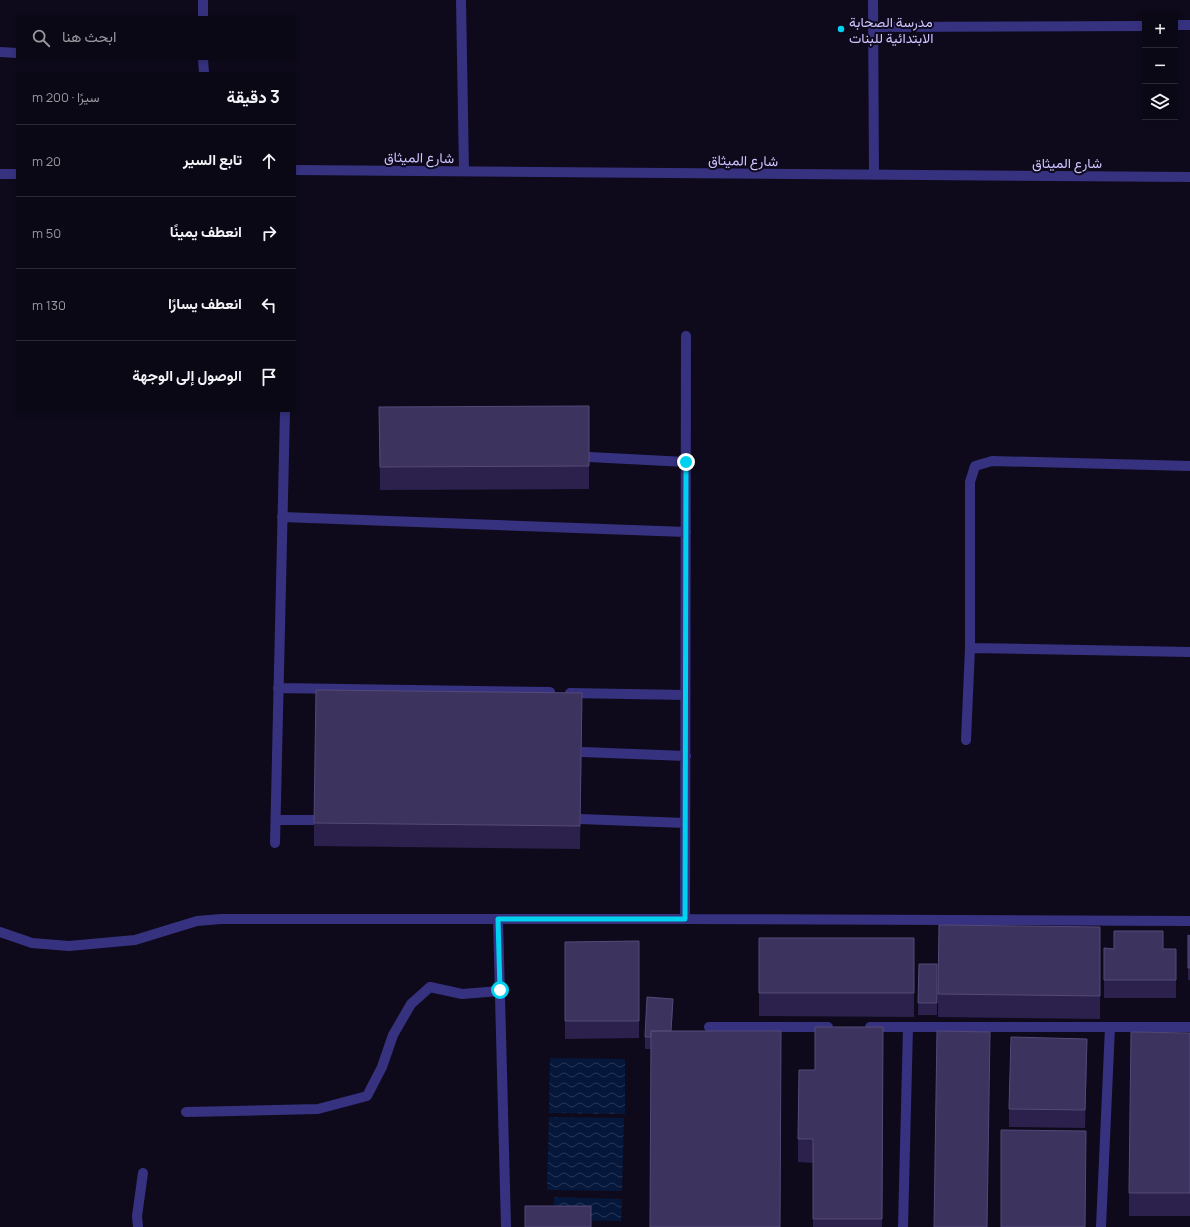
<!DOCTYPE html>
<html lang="ar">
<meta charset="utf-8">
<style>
body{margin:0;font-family:Manrope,Vazirmatn,sans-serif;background:#181622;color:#f1f3f6;direction:rtl}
.controls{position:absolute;right:12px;top:12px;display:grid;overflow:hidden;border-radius:0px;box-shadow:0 2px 6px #0003}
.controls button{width:36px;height:36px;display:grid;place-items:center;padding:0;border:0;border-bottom:1px solid #2a2934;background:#0a0815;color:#f1f3f6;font:20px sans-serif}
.stop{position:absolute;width:12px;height:12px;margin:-9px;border:3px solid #00d1f0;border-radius:50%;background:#fff}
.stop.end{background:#00d1f0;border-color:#fff;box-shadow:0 1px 4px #0008}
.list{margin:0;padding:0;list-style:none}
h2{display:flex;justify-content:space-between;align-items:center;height:52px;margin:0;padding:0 16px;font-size:17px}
h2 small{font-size:13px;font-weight:400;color:#999aa0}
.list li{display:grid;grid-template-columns:26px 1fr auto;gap:12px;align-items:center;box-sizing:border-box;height:72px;padding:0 16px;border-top:1px solid #2a2934}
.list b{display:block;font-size:15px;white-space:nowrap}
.list em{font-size:13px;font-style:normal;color:#999aa0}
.icon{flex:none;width:22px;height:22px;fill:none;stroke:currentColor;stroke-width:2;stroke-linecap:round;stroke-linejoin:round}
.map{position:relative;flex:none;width:1190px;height:1227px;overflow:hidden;direction:ltr}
.search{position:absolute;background:#0a0815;box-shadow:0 2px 6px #0003;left:16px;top:16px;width:280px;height:44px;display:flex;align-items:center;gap:10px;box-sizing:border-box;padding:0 14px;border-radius:0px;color:#999aa0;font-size:15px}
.panel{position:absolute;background:#0a0815;box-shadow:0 2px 6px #0003;left:16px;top:72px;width:280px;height:340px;border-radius:0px;direction:rtl}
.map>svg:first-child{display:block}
.water{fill:url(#water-waves)}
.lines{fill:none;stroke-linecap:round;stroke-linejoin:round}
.minor{stroke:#37327f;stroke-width:10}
.wall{fill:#2b214c}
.shaded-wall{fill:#181130}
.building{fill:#3d335f;stroke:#544a78}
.route{stroke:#00d1f0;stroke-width:5}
.poi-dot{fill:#00d1f0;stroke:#0e0a1c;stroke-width:1.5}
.labels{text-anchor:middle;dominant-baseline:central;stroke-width:4;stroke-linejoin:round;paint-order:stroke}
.poi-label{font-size:14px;fill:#cec5ff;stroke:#0e0a1c;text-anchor:start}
.street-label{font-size:14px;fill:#cec5ff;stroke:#0e0a1c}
</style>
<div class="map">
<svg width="1190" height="1227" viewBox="0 0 1190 1227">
<defs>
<pattern id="water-waves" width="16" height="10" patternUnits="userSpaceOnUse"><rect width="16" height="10" fill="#05173a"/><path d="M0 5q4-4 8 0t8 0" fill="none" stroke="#283758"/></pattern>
</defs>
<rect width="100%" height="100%" fill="#0e0a1c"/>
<path class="water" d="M550,1058L625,1059V1114L549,1113Z
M549,1117L624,1118L622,1191L547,1190Z
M554,1197L622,1199L621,1221L553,1220Z"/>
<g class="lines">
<path class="minor" d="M203,0V17
M461,0L464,171
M873,0L874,175
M1175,25H1190
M873,27L1145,26
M0,52L17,53
M203,59L204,73
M295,170L1190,177
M0,174H17
M589,457L686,462
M282,517L686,532
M970,648L1190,652
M278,688L550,692
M570,693L685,695
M966,740L970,648V482L975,466L992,461L1190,466
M582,752L686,756
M580,819L685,823
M276,820H314
M275,843L285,411
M498,919L506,1227
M685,919L686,336
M0,932L32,943L69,946L135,940L197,921L221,919H685L1190,921
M709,1027H828
M870,1027H1190
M186,1112L318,1109L367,1096L382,1067L393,1035L411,1004L430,987L462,994L500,991
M138,1227L137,1216L143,1173
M903,1227L908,1027
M1101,1227L1110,1027"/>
</g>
<path class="wall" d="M589,406V489L380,490L379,407Z
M582,716L580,849L314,846V823Z
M1188,935L1190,936V980H1188Z
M759,938H914V1017L759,1016Z
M639,941V1038L565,1039V942Z
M1104,948L1176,949V998H1104Z
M1100,950V1019L938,1017V994Z
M919,964H937V1015H918Z
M673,1011L671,1031L651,1049H645V1037Z
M883,1027L882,1227H813V1163L798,1162V1139L815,1070Z
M1190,1033V1216H1129V1193Z
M1087,1057L1085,1128L1009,1127V1109Z"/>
<path class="shaded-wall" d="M582,693V716L580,849V826Z
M673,999V1011L670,1050V1038Z
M1087,1039V1057L1085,1128V1110Z"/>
<path class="building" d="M589,406V466L380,467L379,407Z
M316,690L582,693L580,826L314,823Z
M939,925L1100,927V996L938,994Z
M1114,931H1163V949H1176V980H1104V948L1114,949Z
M1188,935L1190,936V968H1188Z
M759,938H914V993H759Z
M639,941V1021H565V942Z
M919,964H937V1003H918Z
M647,997L673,999L671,1031H651V1037H645Z
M815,1027H883L882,1219H813V1139H798L799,1070H815Z
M651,1031H781L780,1227H650Z
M937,1031L990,1032L987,1227H934Z
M1131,1032L1190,1033V1193H1129Z
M1011,1037L1087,1039L1085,1110L1009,1109Z
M1001,1130L1086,1131L1085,1227H1001Z
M525,1206H591V1227H525Z"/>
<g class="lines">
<path class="route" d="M500,990L498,919H685L686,462"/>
</g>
<circle class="poi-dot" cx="841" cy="29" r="4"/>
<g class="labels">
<g class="poi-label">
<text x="849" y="21">مدرسة الصحابة<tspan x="849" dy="16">الابتدائية للبنات</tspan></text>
</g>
<g class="street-label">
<text transform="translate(419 157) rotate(1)">شارع الميثاق</text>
<text transform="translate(743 160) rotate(1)">شارع الميثاق</text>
<text x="1067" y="162">شارع الميثاق</text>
</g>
</g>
</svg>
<div class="controls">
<button>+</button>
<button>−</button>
<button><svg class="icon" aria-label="layers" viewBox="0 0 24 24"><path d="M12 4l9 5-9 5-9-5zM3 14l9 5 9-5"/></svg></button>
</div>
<div class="stop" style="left:500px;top:990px"></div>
<div class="stop end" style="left:686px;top:462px"></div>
<div class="search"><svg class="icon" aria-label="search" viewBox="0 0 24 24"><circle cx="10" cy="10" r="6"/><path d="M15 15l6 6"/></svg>ابحث هنا</div>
<section class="panel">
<h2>3 دقيقة<small>سيرًا · 200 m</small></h2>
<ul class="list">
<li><svg class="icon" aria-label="ahead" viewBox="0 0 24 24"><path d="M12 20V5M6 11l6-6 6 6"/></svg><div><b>تابع السير</b></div><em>20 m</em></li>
<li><svg class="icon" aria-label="right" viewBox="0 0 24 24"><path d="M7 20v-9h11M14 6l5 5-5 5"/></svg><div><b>انعطف يمينًا</b></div><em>50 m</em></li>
<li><svg class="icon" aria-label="left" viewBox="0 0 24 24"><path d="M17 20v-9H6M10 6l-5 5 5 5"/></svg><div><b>انعطف يسارًا</b></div><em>130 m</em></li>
<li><svg class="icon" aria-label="arrive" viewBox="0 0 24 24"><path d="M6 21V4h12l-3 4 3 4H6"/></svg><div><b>الوصول إلى الوجهة</b></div></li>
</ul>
</section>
</div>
